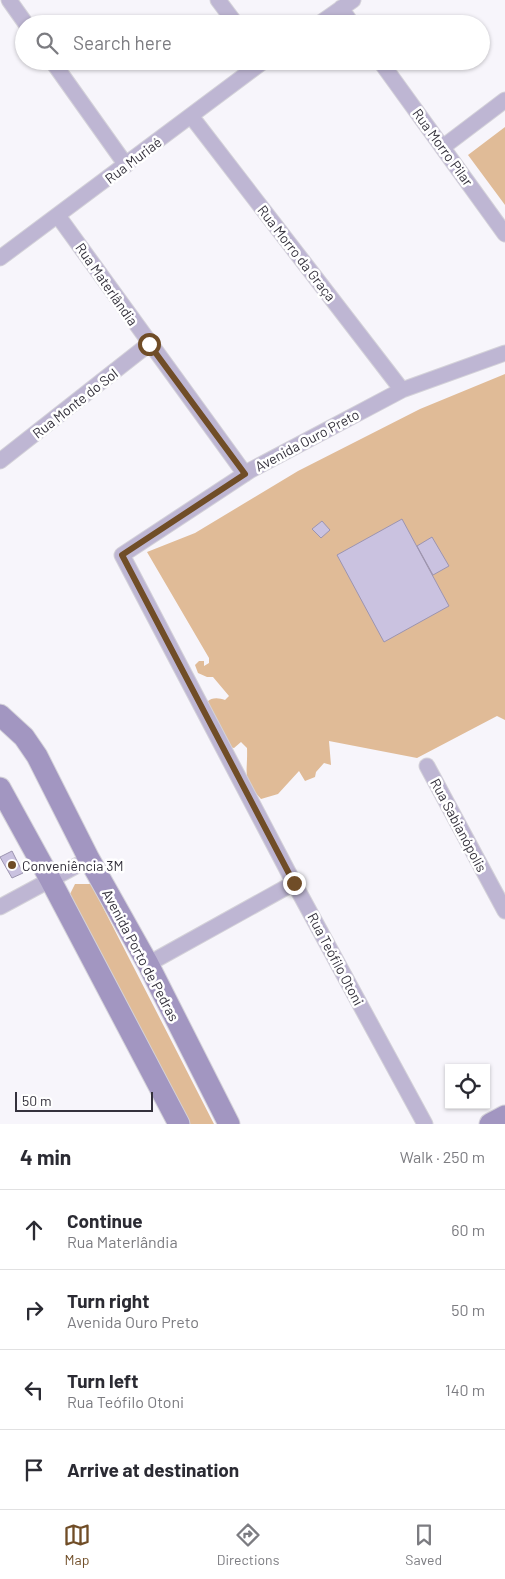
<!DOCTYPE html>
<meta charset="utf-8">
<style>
body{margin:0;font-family:Barlow,sans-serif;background:#f7f7f7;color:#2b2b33}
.controls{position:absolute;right:15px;bottom:15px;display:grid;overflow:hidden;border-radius:0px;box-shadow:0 1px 4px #0004}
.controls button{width:45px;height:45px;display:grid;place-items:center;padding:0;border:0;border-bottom:1px solid #e1e1e2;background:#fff;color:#2b2b33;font:25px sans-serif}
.scale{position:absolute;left:15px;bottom:12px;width:138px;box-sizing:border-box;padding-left:5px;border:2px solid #34313c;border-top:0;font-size:14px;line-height:18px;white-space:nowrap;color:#34313c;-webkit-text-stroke:4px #fff;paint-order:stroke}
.stop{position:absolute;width:15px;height:15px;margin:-11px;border:4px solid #704d27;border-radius:50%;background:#fff}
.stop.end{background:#704d27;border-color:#fff;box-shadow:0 1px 5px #0008}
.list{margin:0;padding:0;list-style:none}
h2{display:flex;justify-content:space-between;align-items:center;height:65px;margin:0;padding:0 20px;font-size:21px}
h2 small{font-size:16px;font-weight:400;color:#7c7c81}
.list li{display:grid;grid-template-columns:32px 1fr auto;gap:15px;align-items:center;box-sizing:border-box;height:80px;padding:0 20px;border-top:1px solid #e1e1e2}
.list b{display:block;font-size:19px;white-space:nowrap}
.list p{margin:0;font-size:16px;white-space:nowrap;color:#7c7c81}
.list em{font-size:16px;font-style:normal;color:#7c7c81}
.icon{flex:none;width:28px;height:28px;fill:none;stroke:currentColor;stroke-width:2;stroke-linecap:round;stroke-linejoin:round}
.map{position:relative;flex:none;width:505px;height:1124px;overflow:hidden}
.search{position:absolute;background:#fff;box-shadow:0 1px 4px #0004;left:15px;right:15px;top:15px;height:55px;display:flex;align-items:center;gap:12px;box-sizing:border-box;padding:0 18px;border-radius:28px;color:#7c7c81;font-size:19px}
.sheet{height:385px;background:#fff}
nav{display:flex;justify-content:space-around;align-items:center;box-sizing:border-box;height:70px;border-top:1px solid #e1e1e2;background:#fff;font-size:14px;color:#7c7c81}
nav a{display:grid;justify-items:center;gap:2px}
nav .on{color:#704d27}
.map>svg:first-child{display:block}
.green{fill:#e0bb97}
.building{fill:#cac2e0;stroke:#9c94b0}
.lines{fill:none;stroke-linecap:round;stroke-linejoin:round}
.street-casing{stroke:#d4d2d9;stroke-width:17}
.secondary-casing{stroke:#d4d2d9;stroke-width:23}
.street{stroke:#beb6d3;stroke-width:15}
.secondary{stroke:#a296c1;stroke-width:21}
.route{stroke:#704d27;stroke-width:6}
.poi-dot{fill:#704d27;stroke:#fff;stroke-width:2}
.labels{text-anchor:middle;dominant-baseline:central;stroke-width:5;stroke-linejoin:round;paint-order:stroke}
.street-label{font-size:14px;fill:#34313c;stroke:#fff}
.poi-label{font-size:14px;fill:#34313c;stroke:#fff;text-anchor:start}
</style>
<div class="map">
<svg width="505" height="1124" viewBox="0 0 505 1124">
<rect width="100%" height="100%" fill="#f7f5fb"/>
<path class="green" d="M505,127V205L468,155Z
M505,374V720L497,716L417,758L329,741L331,765L324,763L316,772L315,777L305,781L299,771L278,794L261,799C241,778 248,774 247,748L241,742L234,748L225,746L207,702C212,697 219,698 225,700L229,696L213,677H207L198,673L195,665L199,661H204V666L209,663V658L147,552L195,533L298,471L420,409Z
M75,884H91L214,1124H186L70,894Z"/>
<path class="building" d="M402,519L449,606L384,642L337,555Z
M322,521L330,530L321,538L312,529Z
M432,537L449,566L433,575L417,546Z
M12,851L23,873L12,878L0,857Z"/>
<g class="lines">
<defs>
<path id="street" d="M9,0L26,24
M218,0L236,24
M341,8L352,24
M319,24L353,0
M52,61L126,165
M380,61L505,234
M191,116L402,390
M443,147L505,100
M58,216L245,474
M0,258L264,61
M0,461L149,344
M427,766L505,911
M0,907L89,859
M148,964L294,883
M425,1124L294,883L122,555L251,470L402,390L505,353"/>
<path id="secondary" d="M0,715L24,737L37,756L89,859L148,964L229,1124
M0,788L50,879L179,1124
M490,1124L505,1116"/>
</defs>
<use href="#street" class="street-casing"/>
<use href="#secondary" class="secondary-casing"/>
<use href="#street" class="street"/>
<use href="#secondary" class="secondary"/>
</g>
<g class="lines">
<path class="route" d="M149,344L245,474L122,555L294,883"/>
</g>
<circle class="poi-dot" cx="12" cy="865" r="5"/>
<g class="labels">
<g class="street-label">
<text transform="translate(443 147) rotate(54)">Rua Morro Pilar</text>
<text transform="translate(133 160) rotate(-37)">Rua Muriaé</text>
<text transform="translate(297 253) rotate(52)">Rua Morro da Graça</text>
<text transform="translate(107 284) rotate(55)">Rua Materlândia</text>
<text transform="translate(75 403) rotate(-38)">Rua Monte do Sol</text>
<text transform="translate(307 440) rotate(-28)">Avenida Ouro Preto</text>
<text transform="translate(459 825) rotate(62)">Rua Sabianópolis</text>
<text transform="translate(141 955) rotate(62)">Avenida Porto de Pedras</text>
<text transform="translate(336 959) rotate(62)">Rua Teófilo Otoni</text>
</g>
<g class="poi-label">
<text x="22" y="865">Conveniência 3M</text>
</g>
</g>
</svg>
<div class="controls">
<button><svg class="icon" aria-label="locate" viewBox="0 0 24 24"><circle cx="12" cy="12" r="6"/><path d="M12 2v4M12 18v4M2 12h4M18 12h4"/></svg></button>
</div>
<div class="scale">50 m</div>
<div class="stop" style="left:149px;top:344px"></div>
<div class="stop end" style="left:294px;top:883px"></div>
<div class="search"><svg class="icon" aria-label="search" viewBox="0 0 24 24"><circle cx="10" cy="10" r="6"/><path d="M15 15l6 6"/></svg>Search here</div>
</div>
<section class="sheet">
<h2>4 min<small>Walk · 250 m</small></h2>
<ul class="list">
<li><svg class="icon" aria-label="ahead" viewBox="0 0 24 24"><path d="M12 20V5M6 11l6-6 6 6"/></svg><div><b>Continue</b><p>Rua Materlândia</p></div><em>60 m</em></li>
<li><svg class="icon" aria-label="right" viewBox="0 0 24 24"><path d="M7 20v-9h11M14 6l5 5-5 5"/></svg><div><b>Turn right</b><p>Avenida Ouro Preto</p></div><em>50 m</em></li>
<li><svg class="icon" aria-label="left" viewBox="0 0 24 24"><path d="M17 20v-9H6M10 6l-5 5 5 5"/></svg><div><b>Turn left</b><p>Rua Teófilo Otoni</p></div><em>140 m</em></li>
<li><svg class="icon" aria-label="arrive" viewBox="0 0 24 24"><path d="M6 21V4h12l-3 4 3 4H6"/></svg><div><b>Arrive at destination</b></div></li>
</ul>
</section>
<nav>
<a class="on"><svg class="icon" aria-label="map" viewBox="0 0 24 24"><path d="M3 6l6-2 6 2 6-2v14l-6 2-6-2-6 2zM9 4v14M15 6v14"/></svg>Map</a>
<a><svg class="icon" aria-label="directions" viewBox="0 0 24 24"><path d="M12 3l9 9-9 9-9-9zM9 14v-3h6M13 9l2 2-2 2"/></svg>Directions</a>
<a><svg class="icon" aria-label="saved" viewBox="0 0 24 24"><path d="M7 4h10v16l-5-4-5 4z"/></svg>Saved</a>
</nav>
